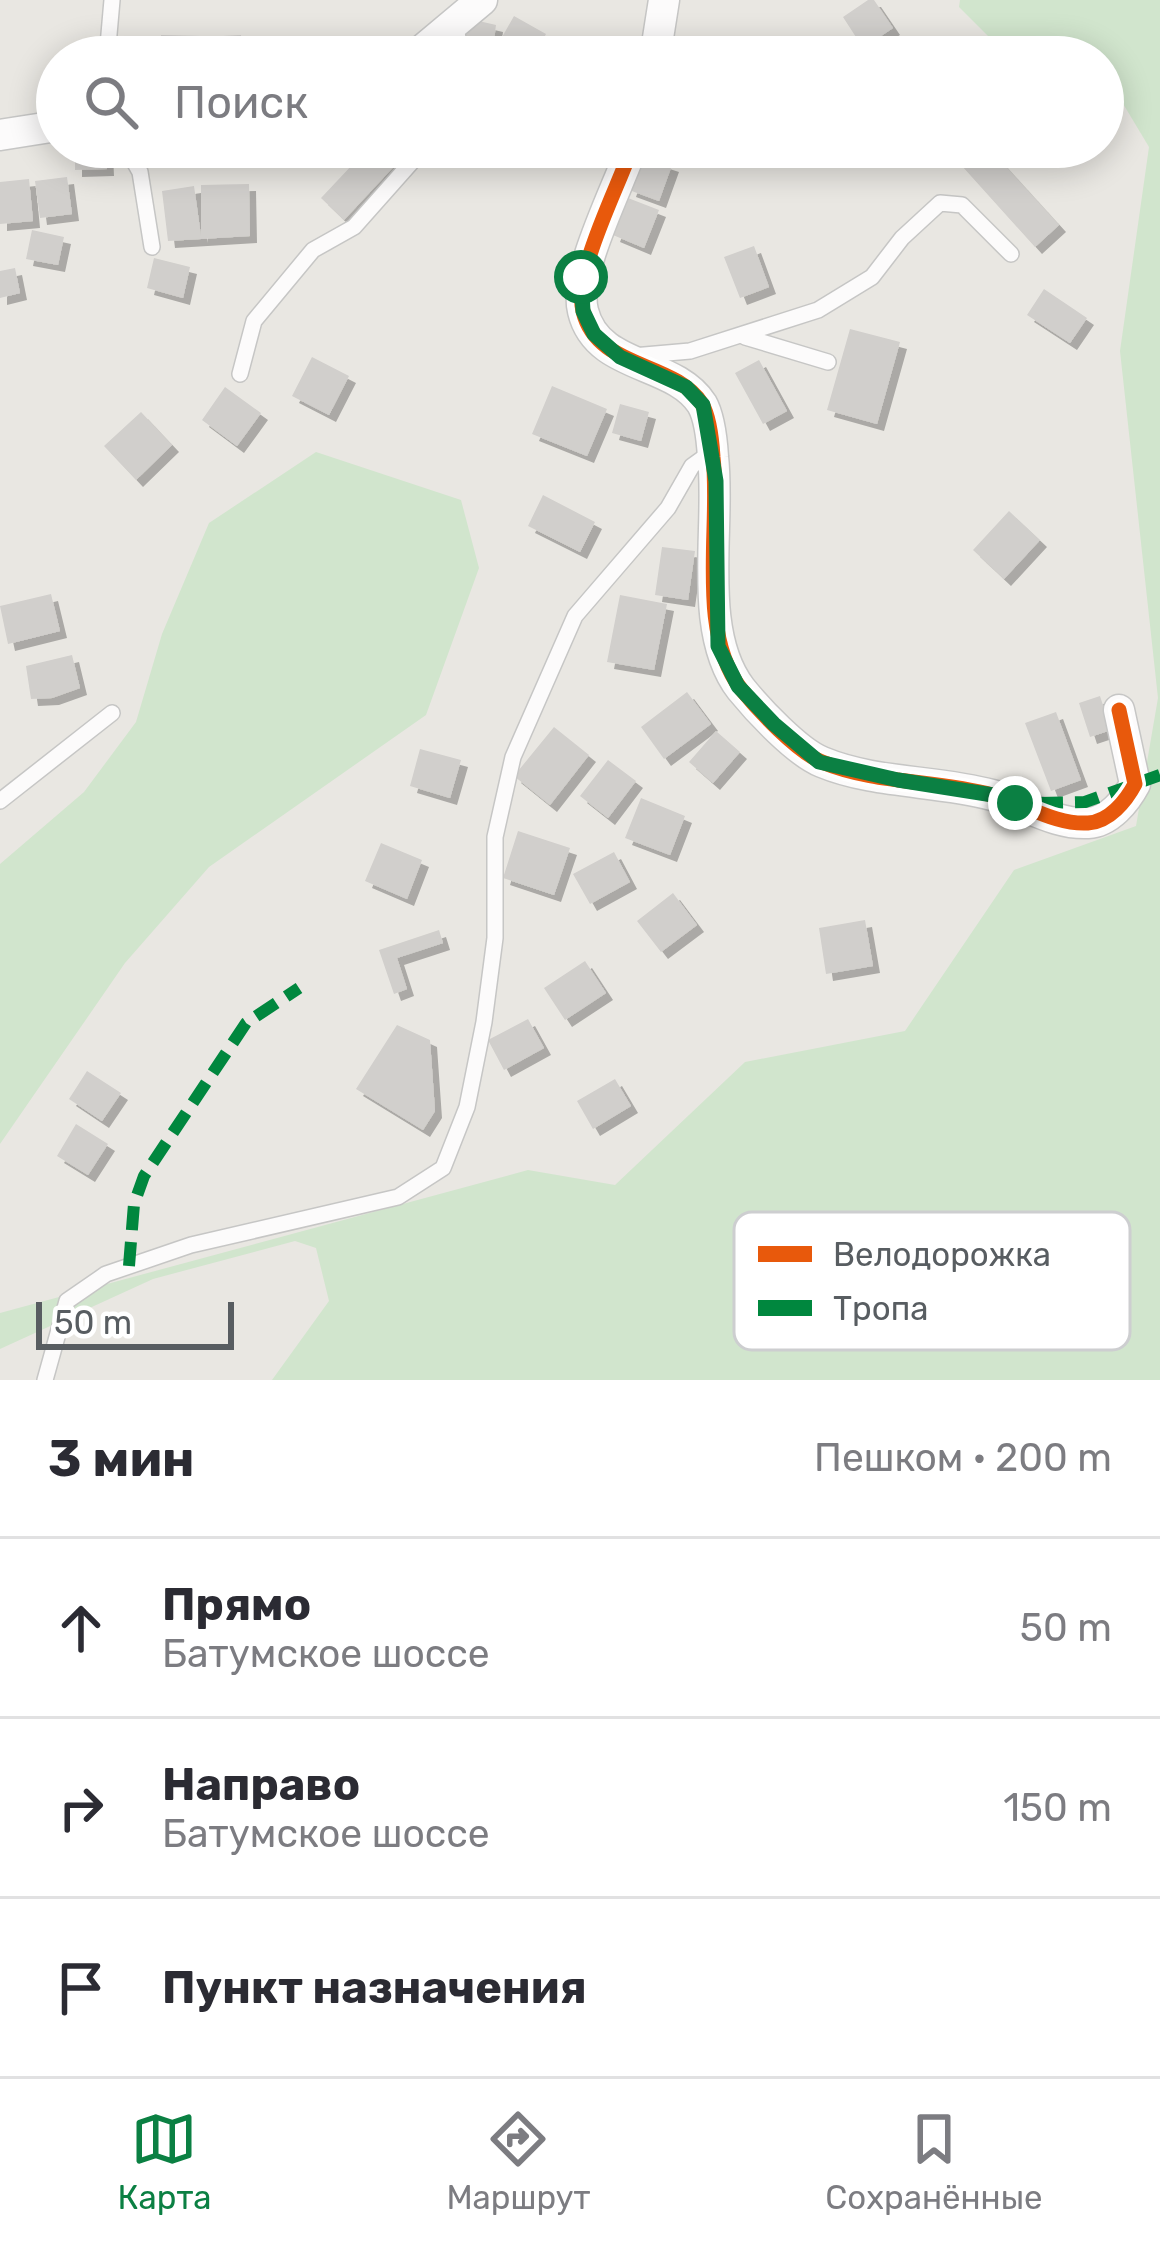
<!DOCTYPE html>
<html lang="ru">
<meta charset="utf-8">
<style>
body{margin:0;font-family:Rubik,sans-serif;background:#f7f7f7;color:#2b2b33}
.scale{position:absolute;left:36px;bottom:30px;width:198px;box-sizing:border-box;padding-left:12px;border:6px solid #585d61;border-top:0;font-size:33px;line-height:42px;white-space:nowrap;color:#585d61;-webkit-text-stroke:9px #fff;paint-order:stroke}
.stop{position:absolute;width:36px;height:36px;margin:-27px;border:9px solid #0b8043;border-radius:50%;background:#fff}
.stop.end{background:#0b8043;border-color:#fff;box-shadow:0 3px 12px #0008}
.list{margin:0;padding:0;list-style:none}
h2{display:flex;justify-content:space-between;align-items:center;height:156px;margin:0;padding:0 48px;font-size:51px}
h2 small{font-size:39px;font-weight:400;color:#7c7c81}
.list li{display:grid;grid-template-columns:78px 1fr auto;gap:36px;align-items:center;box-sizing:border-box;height:180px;padding:0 48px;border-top:3px solid #e1e1e2}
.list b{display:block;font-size:45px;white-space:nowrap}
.list p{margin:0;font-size:39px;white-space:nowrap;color:#7c7c81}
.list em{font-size:39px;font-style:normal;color:#7c7c81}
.icon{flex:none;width:66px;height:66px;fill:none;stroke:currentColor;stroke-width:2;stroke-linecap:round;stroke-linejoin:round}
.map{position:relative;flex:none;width:1160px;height:1380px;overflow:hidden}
.search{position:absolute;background:#fff;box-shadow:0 6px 30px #0003;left:36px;right:36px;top:36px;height:132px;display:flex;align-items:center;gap:30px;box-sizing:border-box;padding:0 42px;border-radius:66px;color:#7c7c81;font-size:45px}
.sheet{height:696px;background:#fff}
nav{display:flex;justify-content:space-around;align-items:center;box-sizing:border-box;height:168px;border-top:3px solid #e1e1e2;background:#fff;font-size:33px;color:#7c7c81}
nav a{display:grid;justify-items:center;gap:6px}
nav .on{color:#0b8043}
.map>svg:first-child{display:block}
.green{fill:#d1e5cd}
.building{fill:#d1cfcc;filter:url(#shadow)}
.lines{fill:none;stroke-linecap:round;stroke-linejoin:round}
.service-casing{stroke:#c6c6c5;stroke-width:18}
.minor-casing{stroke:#c6c6c5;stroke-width:33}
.service{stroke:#fcfbfb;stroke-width:15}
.minor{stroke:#fcfbfb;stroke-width:30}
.quiet{stroke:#00873e;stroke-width:12;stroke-dasharray:24 12;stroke-linecap:butt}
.cycleway-casing{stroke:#fff;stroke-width:22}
.cycleway{stroke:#e8590c;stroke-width:15}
.route{stroke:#0b8043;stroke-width:15}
.key{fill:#fff;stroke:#cdced0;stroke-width:3}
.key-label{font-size:33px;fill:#585d61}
</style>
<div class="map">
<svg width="1160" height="1380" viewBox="0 0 1160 1380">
<defs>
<filter id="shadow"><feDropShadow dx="7" dy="7" stdDeviation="0" flood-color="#0004"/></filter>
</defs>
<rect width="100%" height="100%" fill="#e9e7e2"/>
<path class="green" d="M960,0H1160V1380H272L329,1301L316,1248L295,1241L153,1279L0,1349V1313L528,1170L615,1185L745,1062L905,1031L1014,870L1136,826L1158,698L1120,351L1149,147L1113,87H1103V57H1009L959,7Z
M316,452L461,500L479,568L426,715L209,867L125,963L0,1144V864L84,792L136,722L162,634L209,523Z"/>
<path class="building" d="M868,0H874L893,28L863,48L843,17Z
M514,16L546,34L534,57L492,55Z
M470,19L496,25L492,55L463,50Z
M161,35L201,36V57H161Z
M241,35L243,57H225L223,36Z
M555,36L582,53L580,57H542Z
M815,37L829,57H787Z
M75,147H106L107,169L75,170Z
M369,147H412L344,220L321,198Z
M963,147H988L1059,225L1035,247L953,156Z
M641,155L672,165L659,201L629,190Z
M67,177L72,214L40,218L35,181Z
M29,179L33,221L0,224V182Z
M249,184L250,236L168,241L162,191L194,186L201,236V185Z
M628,198L659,210L644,248L613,235Z
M32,230L64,237L58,265L26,259Z
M754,246L769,287L740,298L724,257Z
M154,258L190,267L183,298L147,288Z
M15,268L20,293L0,298V271Z
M1044,289L1087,318L1070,343L1027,315Z
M850,329L900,342L877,424L827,410Z
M312,357L349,376L329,415L292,396Z
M759,360L787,411L763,424L735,373Z
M552,386L607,409L587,456L532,434Z
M225,387L261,413L237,446L202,420Z
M620,404L649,412L641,441L612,433Z
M141,412L172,445L136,480L104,446Z
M543,495L595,522L580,552L528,526Z
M1009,511L1040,540L1004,579L973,550Z
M662,547L695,551L688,600L655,595Z
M51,594L60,631L8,644L0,606Z
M620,595L667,604L654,670L607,662Z
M72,655L80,688L52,698L31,699L26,666Z
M687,692L711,724L664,759L641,727Z
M1100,696L1111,730L1090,737L1079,703Z
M1056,712L1081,780L1051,791L1025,723Z
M554,727L589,755L550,805L514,776Z
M716,731L740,752L713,783L689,762Z
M420,749L461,760L450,798L410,786Z
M608,760L636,781L608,818L580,796Z
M641,798L685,816L670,855L625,838Z
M518,831L570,848L554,895L503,878Z
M381,843L422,860L407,899L365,881Z
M614,852L630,882L590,904L573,874Z
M673,893L697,925L661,952L637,921Z
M865,920L873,966L826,974L819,928Z
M439,930L443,943L397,958L407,989L394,994L379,950Z
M585,961L606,993L565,1020L544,988Z
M528,1019L544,1048L504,1070L488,1040Z
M397,1025L430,1040L435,1111L423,1130L356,1089Z
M87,1071L121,1093L102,1121L69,1099Z
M615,1079L631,1106L593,1129L577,1101Z
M76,1124L108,1144L88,1175L57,1156Z"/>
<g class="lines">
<defs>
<path id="service" d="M107,57L112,0
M453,57L458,38L455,25
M126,147L140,172L152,247
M745,337L828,362
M633,356L690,351L818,310L872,277L902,238L940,203L962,205L1011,254
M240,374L254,321L313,250L354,227L425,147
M0,801L112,713
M45,1380L67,1301L106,1274L191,1245L398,1197L443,1168L467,1107L484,1022L495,938V837L513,757L575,616L668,508L692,466L710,453"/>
<path id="minor" d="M414,57L482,0
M655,57L664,0
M0,135L57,126
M632,147C618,188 573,273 583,311C597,370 674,360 702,404C710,418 712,441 713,457C721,526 696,631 741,689C758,710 797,752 822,762C875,784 937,780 992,795C1024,803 1054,825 1088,823C1109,822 1126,801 1135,784L1119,710"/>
</defs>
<use href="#service" class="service-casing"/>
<use href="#minor" class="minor-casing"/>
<use href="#service" class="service"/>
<use href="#minor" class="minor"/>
<path class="quiet" d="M1039,803L1085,802L1160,775
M129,1266L134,1204L144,1176L246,1023L299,988"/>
<defs>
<path id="cycleway" d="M632,147C618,188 573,273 583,311C597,370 674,360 702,404C710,418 712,441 713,457C721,526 696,631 741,689C758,710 797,752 822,762C875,784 937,780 992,795C1024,803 1054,825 1088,823C1109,822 1126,801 1135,784L1119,710"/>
</defs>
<use href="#cycleway" class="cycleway-casing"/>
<use href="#cycleway" class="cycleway"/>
</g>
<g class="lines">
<path class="route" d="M581,277L583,311L594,334L620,357L686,387L703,405L716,481L718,646L738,686L774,724L819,762L898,780L993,795L1015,803"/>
</g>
<rect x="734" y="1212" width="396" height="138" rx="18" class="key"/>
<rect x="758" y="1246" width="54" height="16" fill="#e8590c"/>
<rect x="758" y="1300" width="54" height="16" fill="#00873e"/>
<g class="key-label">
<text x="833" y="1266">Велодорожка</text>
<text x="833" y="1320">Тропа</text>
</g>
</svg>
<div class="scale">50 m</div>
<div class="stop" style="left:581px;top:277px"></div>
<div class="stop end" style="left:1015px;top:803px"></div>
<div class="search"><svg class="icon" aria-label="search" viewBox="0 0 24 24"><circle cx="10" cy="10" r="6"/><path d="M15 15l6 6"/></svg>Поиск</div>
</div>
<section class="sheet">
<h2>3 мин<small>Пешком · 200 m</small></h2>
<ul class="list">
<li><svg class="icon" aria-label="ahead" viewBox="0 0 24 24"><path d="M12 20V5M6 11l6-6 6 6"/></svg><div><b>Прямо</b><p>Батумское шоссе</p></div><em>50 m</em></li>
<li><svg class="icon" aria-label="right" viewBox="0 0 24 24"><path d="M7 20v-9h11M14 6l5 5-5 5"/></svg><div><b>Направо</b><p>Батумское шоссе</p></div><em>150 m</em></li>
<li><svg class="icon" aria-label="arrive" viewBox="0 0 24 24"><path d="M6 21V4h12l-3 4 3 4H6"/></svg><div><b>Пункт назначения</b></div></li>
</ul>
</section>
<nav>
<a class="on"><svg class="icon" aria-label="map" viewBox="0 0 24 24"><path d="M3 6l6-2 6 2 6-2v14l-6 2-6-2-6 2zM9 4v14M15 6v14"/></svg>Карта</a>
<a><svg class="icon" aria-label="directions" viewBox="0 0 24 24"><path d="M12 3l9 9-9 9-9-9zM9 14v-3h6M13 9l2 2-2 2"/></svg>Маршрут</a>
<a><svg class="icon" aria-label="saved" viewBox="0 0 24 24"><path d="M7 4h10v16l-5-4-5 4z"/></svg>Сохранённые</a>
</nav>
